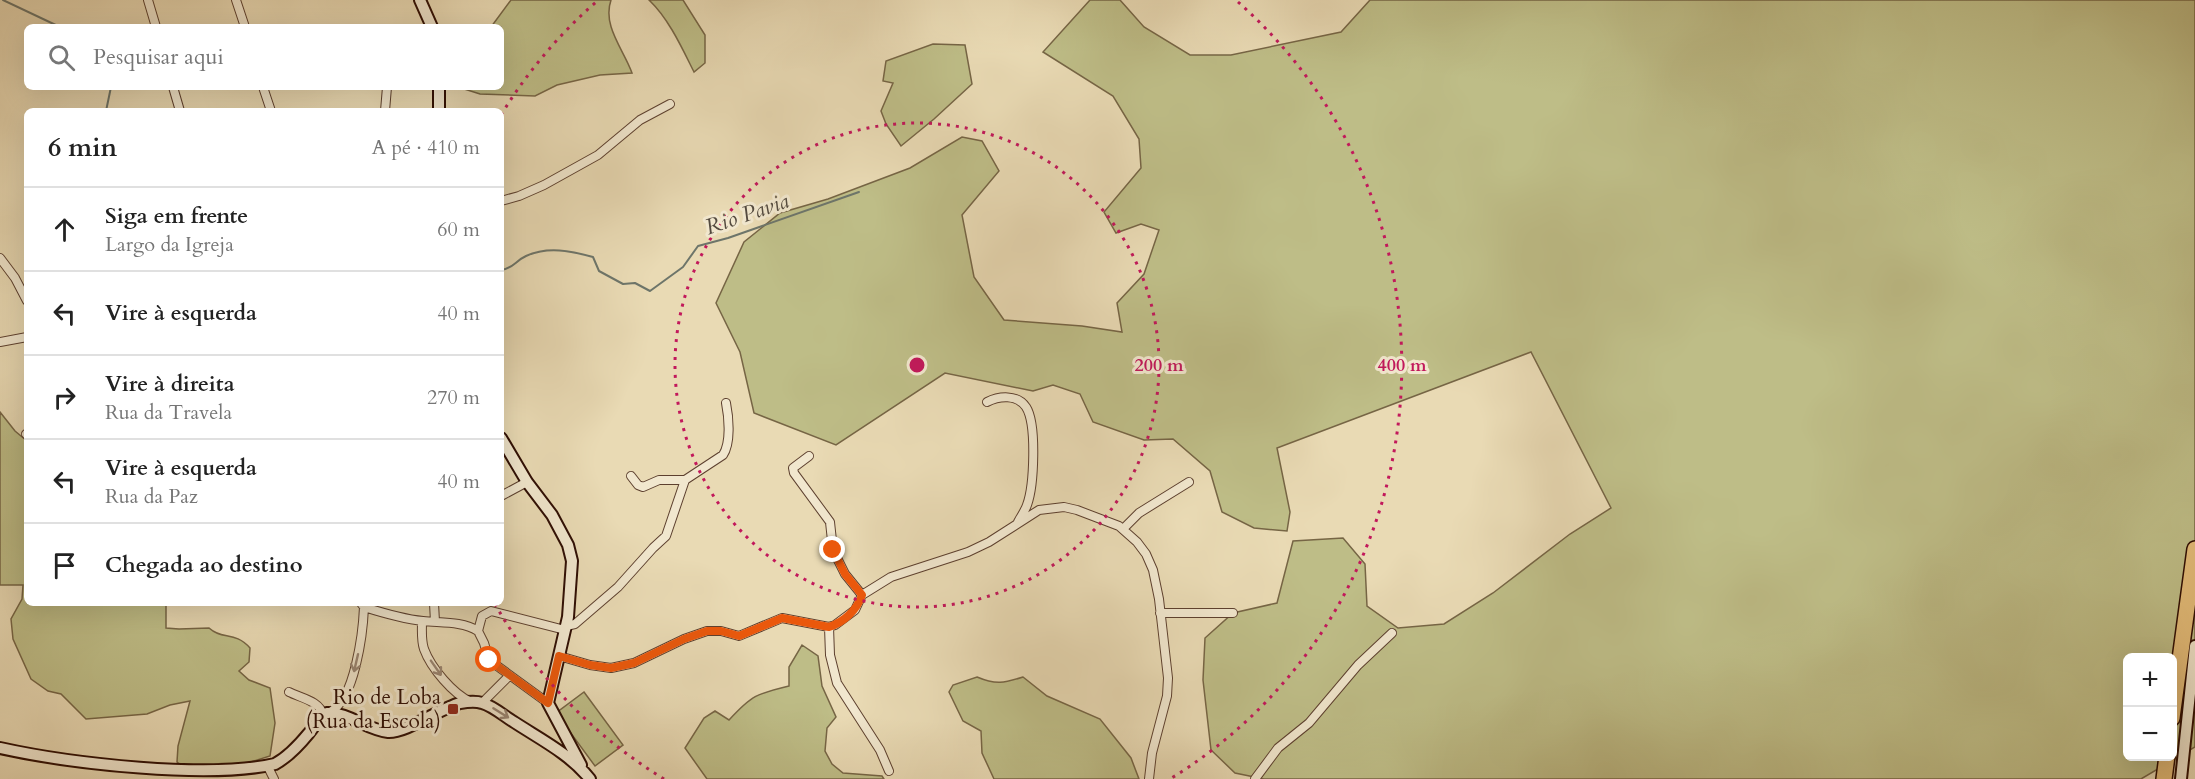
<!DOCTYPE html>
<html lang="pt">
<meta charset="utf-8">
<style>
body{margin:0;font-family:Cardo,serif;background:#f2f2f2;color:#222}
.controls{position:absolute;right:18px;bottom:18px;display:grid;overflow:hidden;border-radius:9px;box-shadow:0 6px 24px #0002}
.controls button{width:54px;height:54px;display:grid;place-items:center;padding:0;border:0;border-bottom:2px solid #e0e0e0;background:#fff;color:#222;font:30px sans-serif}
.stop{position:absolute;width:18px;height:18px;margin:-14px;border:4px solid #ea580c;border-radius:50%;background:#fff}
.stop.end{background:#ea580c;border-color:#fff;box-shadow:0 2px 6px #0008}
.list{margin:0;padding:0;list-style:none}
h2{display:flex;justify-content:space-between;align-items:center;height:78px;margin:0;padding:0 24px;font-size:26px}
h2 small{font-size:20px;font-weight:400;color:#767676}
.list li{display:grid;grid-template-columns:39px 1fr auto;gap:18px;align-items:center;box-sizing:border-box;height:84px;padding:0 24px;border-top:2px solid #e0e0e0}
.list b{display:block;font-size:22px;white-space:nowrap}
.list p{margin:0;font-size:20px;white-space:nowrap;color:#767676}
.list em{font-size:20px;font-style:normal;color:#767676}
.icon{flex:none;width:33px;height:33px;fill:none;stroke:currentColor;stroke-width:2;stroke-linecap:round;stroke-linejoin:round}
.map{position:relative;flex:none;width:2195px;height:779px;overflow:hidden}
.search{position:absolute;background:#fff;box-shadow:0 6px 24px #0002;left:24px;top:24px;width:480px;height:66px;display:flex;align-items:center;gap:15px;box-sizing:border-box;padding:0 21px;border-radius:9px;color:#767676;font-size:22px}
.panel{position:absolute;background:#fff;box-shadow:0 6px 24px #0002;left:24px;top:108px;width:480px;height:498px;border-radius:9px}
.map>svg:first-child{display:block}
.green{fill:#bebd87;stroke:#766545;stroke-width:1.5;fill-rule:evenodd}
.lines{fill:none;stroke-linecap:round;stroke-linejoin:round}
.stream{stroke:#6d756a;stroke-width:2}
.street-casing{stroke:#5d402f;stroke-width:10}
.secondary-casing{stroke:#2e0d03;stroke-width:14}
.highway-casing{stroke:#2e0d03;stroke-width:18}
.street{stroke:#f1e7ce;stroke-width:8}
.secondary{stroke:#f1e7ce;stroke-width:10}
.highway{stroke:#e4bd7a;stroke-width:15}
.oneway{stroke:#998573}
.route{stroke:#ea580c;stroke-width:8}
.ring{fill:none;stroke:#c2185b;stroke-width:3;stroke-dasharray:3 6}
.poi-dot{fill:#8f2418;stroke:#f1e7ce;stroke-width:2}
.labels{text-anchor:middle;dominant-baseline:central;stroke-width:6;stroke-linejoin:round;paint-order:stroke}
.poi-label{font-size:21px;fill:#2e0d03;stroke:#f1e7ce;text-anchor:end}
.water-label{font-size:22px;font-style:italic;fill:#534a3f;stroke:#f1e7ce}
.centre{fill:#c2185b;stroke:#f1e7ce;stroke-width:3}
.ring-label{font-size:18px;text-anchor:middle;font-weight:bold;fill:#c2185b;stroke:#f1e7ce;stroke-width:6;stroke-linejoin:round;paint-order:stroke}
</style>
<div class="map">
<svg width="2195" height="779" viewBox="0 0 2195 779">
<rect width="100%" height="100%" fill="#e9dab4"/>
<filter id="stains"><feTurbulence type="fractalNoise" baseFrequency=".00333" numOctaves="4"/><feColorMatrix values="0 0 0 0 .2 0 0 0 0 .09 0 0 0 0 .02 0 0 0 .5 -.17"/></filter>
<radialGradient id="worn" r=".72"><stop offset=".6" stop-color="#630" stop-opacity="0"/><stop offset="1" stop-color="#630" stop-opacity=".3"/></radialGradient>
<path class="green" d="M511,0H611C602,26 624,50 632,73L600,75L557,85L535,96L480,94L458,87H501V27H491Z
M649,0H683L705,35V63L694,72C682,48 669,19 649,0Z
M1090,0H1120L1144,27L1190,55H1231L1341,32L1370,0H2195V747L2141,779H1264L1235,773L1211,750L1203,680L1205,638L1233,613L1277,603L1293,541L1343,538L1365,564L1367,606L1398,628L1444,624L1493,593L1570,534L1611,508L1531,352L1277,448L1290,512L1287,531L1254,528L1222,512L1210,471L1173,439L1144,440L1093,422L1080,394L1053,385L1033,391L945,373L836,445L754,413L740,352L716,303L744,242L780,213L828,199L910,168L962,137L982,141L999,171L962,215L974,277L1004,320L1082,326L1122,332L1117,303L1144,274L1159,230L1141,224L1116,233L1104,212L1141,168L1139,139L1113,96L1043,52ZM2128,658H2172V756H2128Z
M933,44L965,45L972,84L934,119L901,146L886,124L881,111L893,83L883,81L886,61Z
M0,412L15,431L27,441V603H166V628L179,629L209,628C222,640 235,631 250,648L249,662L239,671L249,680L270,688L275,723L270,756L231,768L188,771L177,762L178,746L190,701L170,705L147,714L86,719L61,694L48,691L31,679L13,639L11,619L22,599L23,585H0Z
M802,645L818,656L822,686L836,717L827,728L825,751L832,764L843,773L882,776L884,779H707L685,748L704,718L715,711L729,720C752,695 756,694 789,686V667Z
M977,677C996,685 1004,683 1023,677L1047,696L1100,719L1131,758L1139,779H994L982,753L981,731L963,721L949,692L953,685Z
M584,692L623,745L595,766L556,713Z"/>
<g class="lines">
<path class="stream" d="M3,0L60,27
M106,111L111,87
M501,270C514,268 515,261 526,256C548,246 571,251 593,257L599,271L623,284L635,283L650,291L683,267L698,246L728,238L859,192"/>
<defs>
<path id="street" d="M148,0L156,27
M236,0L245,27
M173,87L180,111
M263,87L271,111
M385,111L387,87
M501,201L519,196L544,185L598,155L640,120L670,104
M0,258L15,278L27,301
M0,342L27,337
M987,402C999,396 1017,394 1026,407C1037,424 1034,486 1027,505C1025,511 1021,516 1018,522
M26,434L27,435
M809,456L793,468L794,473L830,522L833,550L845,574L862,595
M631,476L638,485L643,487L659,480H685
M501,496L527,482
M1123,529L1139,513L1189,482
M361,603L364,607C383,613 403,619 423,621C441,623 462,621 478,631
M434,603L435,622
M1160,613H1233
M422,621C422,631 421,640 424,649C431,668 453,694 471,702
M566,626L575,624L618,587L653,548L666,536L685,480L723,455C731,443 729,418 726,403
M829,627L830,655L837,683L880,750L889,771
M559,656L590,665L611,668L634,663L684,639L707,631H721L739,636L782,618L829,627L835,625L855,610L862,595L891,577L968,552L989,542L1039,510L1064,507L1077,510L1119,526L1137,542L1146,554L1153,570L1159,599L1168,678L1167,696L1152,753L1149,779
M289,692C301,698 320,701 323,715
M482,703L509,676
M548,703L489,660L484,643L478,631L482,616L491,611L565,630
M330,712C355,700 363,632 364,607
M268,767L274,779
M1255,779L1278,748L1309,723L1358,665L1392,633"/>
<path id="secondary" d="M420,0L432,27
M439,87V111
M501,438L527,482L552,515L568,545L572,561L568,617L548,703L581,765
M0,748C72,764 209,779 275,764C288,757 300,744 309,733C315,726 319,717 327,713C348,712 367,730 388,732C406,733 439,709 460,703C466,702 476,701 482,703C493,706 504,716 514,722C540,739 570,754 590,779
M2181,779L2195,646"/>
<path id="highway" d="M2172,718L2195,549
M2164,779L2167,756"/>
</defs>
<use href="#street" class="street-casing"/>
<use href="#secondary" class="secondary-casing"/>
<use href="#highway" class="highway-casing"/>
<use href="#street" class="street"/>
<use href="#secondary" class="secondary"/>
<use href="#highway" class="highway"/>
</g>
<defs><path id="oneway-shaft" d="M-6 0H5M1.5-3L5.5 0L1.5 3" fill="none" stroke-width="1.6" stroke-linecap="round" stroke-linejoin="round" transform="scale(1.5)"/></defs>
<g class="oneway">
<use href="#oneway-shaft" transform="translate(356 663) rotate(103)"/>
<use href="#oneway-shaft" transform="translate(436 668) rotate(55)"/>
<use href="#oneway-shaft" transform="translate(501 713) rotate(32)"/>
</g>
<g class="lines">
<path class="route" d="M489,660L548,703L559,656L590,665L611,668L634,663L684,639L707,631H721L739,636L782,618L829,627C844,622 857,610 862,595L845,574L833,550"/>
</g>
<g class="ring">
<circle cx="917" cy="365" r="242"/>
<path d="M664 779A485 485 0 0 1 495 604M501 115A485 485 0 0 1 596 2M1238 2A485 485 0 0 1 1170 779"/>
</g>
<rect class="poi-dot" x="447" y="703" width="12" height="12" rx="3"/>
<g class="labels">
<g class="poi-label">
<text x="441" y="697">Rio de Loba<tspan x="441" dy="24">(Rua da Escola)</tspan></text>
</g>
<g class="water-label">
<text transform="translate(747 214) rotate(-19)">Rio Pavia</text>
</g>
</g>
<circle cx="917" cy="365" r="9" class="centre"/>
<g class="ring-label">
<text x="1159" y="371">200 m</text>
<text x="1402" y="371">400 m</text>
</g>
<rect width="100%" height="100%" filter="url(#stains)"/>
<rect width="100%" height="100%" fill="url(#worn)"/>
</svg>
<div class="controls">
<button>+</button>
<button>−</button>
</div>
<div class="stop" style="left:489px;top:660px"></div>
<div class="stop end" style="left:833px;top:550px"></div>
<div class="search"><svg class="icon" aria-label="search" viewBox="0 0 24 24"><circle cx="10" cy="10" r="6"/><path d="M15 15l6 6"/></svg>Pesquisar aqui</div>
<section class="panel">
<h2>6 min<small>A pé · 410 m</small></h2>
<ul class="list">
<li><svg class="icon" aria-label="ahead" viewBox="0 0 24 24"><path d="M12 20V5M6 11l6-6 6 6"/></svg><div><b>Siga em frente</b><p>Largo da Igreja</p></div><em>60 m</em></li>
<li><svg class="icon" aria-label="left" viewBox="0 0 24 24"><path d="M17 20v-9H6M10 6l-5 5 5 5"/></svg><div><b>Vire à esquerda</b></div><em>40 m</em></li>
<li><svg class="icon" aria-label="right" viewBox="0 0 24 24"><path d="M7 20v-9h11M14 6l5 5-5 5"/></svg><div><b>Vire à direita</b><p>Rua da Travela</p></div><em>270 m</em></li>
<li><svg class="icon" aria-label="left" viewBox="0 0 24 24"><path d="M17 20v-9H6M10 6l-5 5 5 5"/></svg><div><b>Vire à esquerda</b><p>Rua da Paz</p></div><em>40 m</em></li>
<li><svg class="icon" aria-label="arrive" viewBox="0 0 24 24"><path d="M6 21V4h12l-3 4 3 4H6"/></svg><div><b>Chegada ao destino</b></div></li>
</ul>
</section>
</div>
